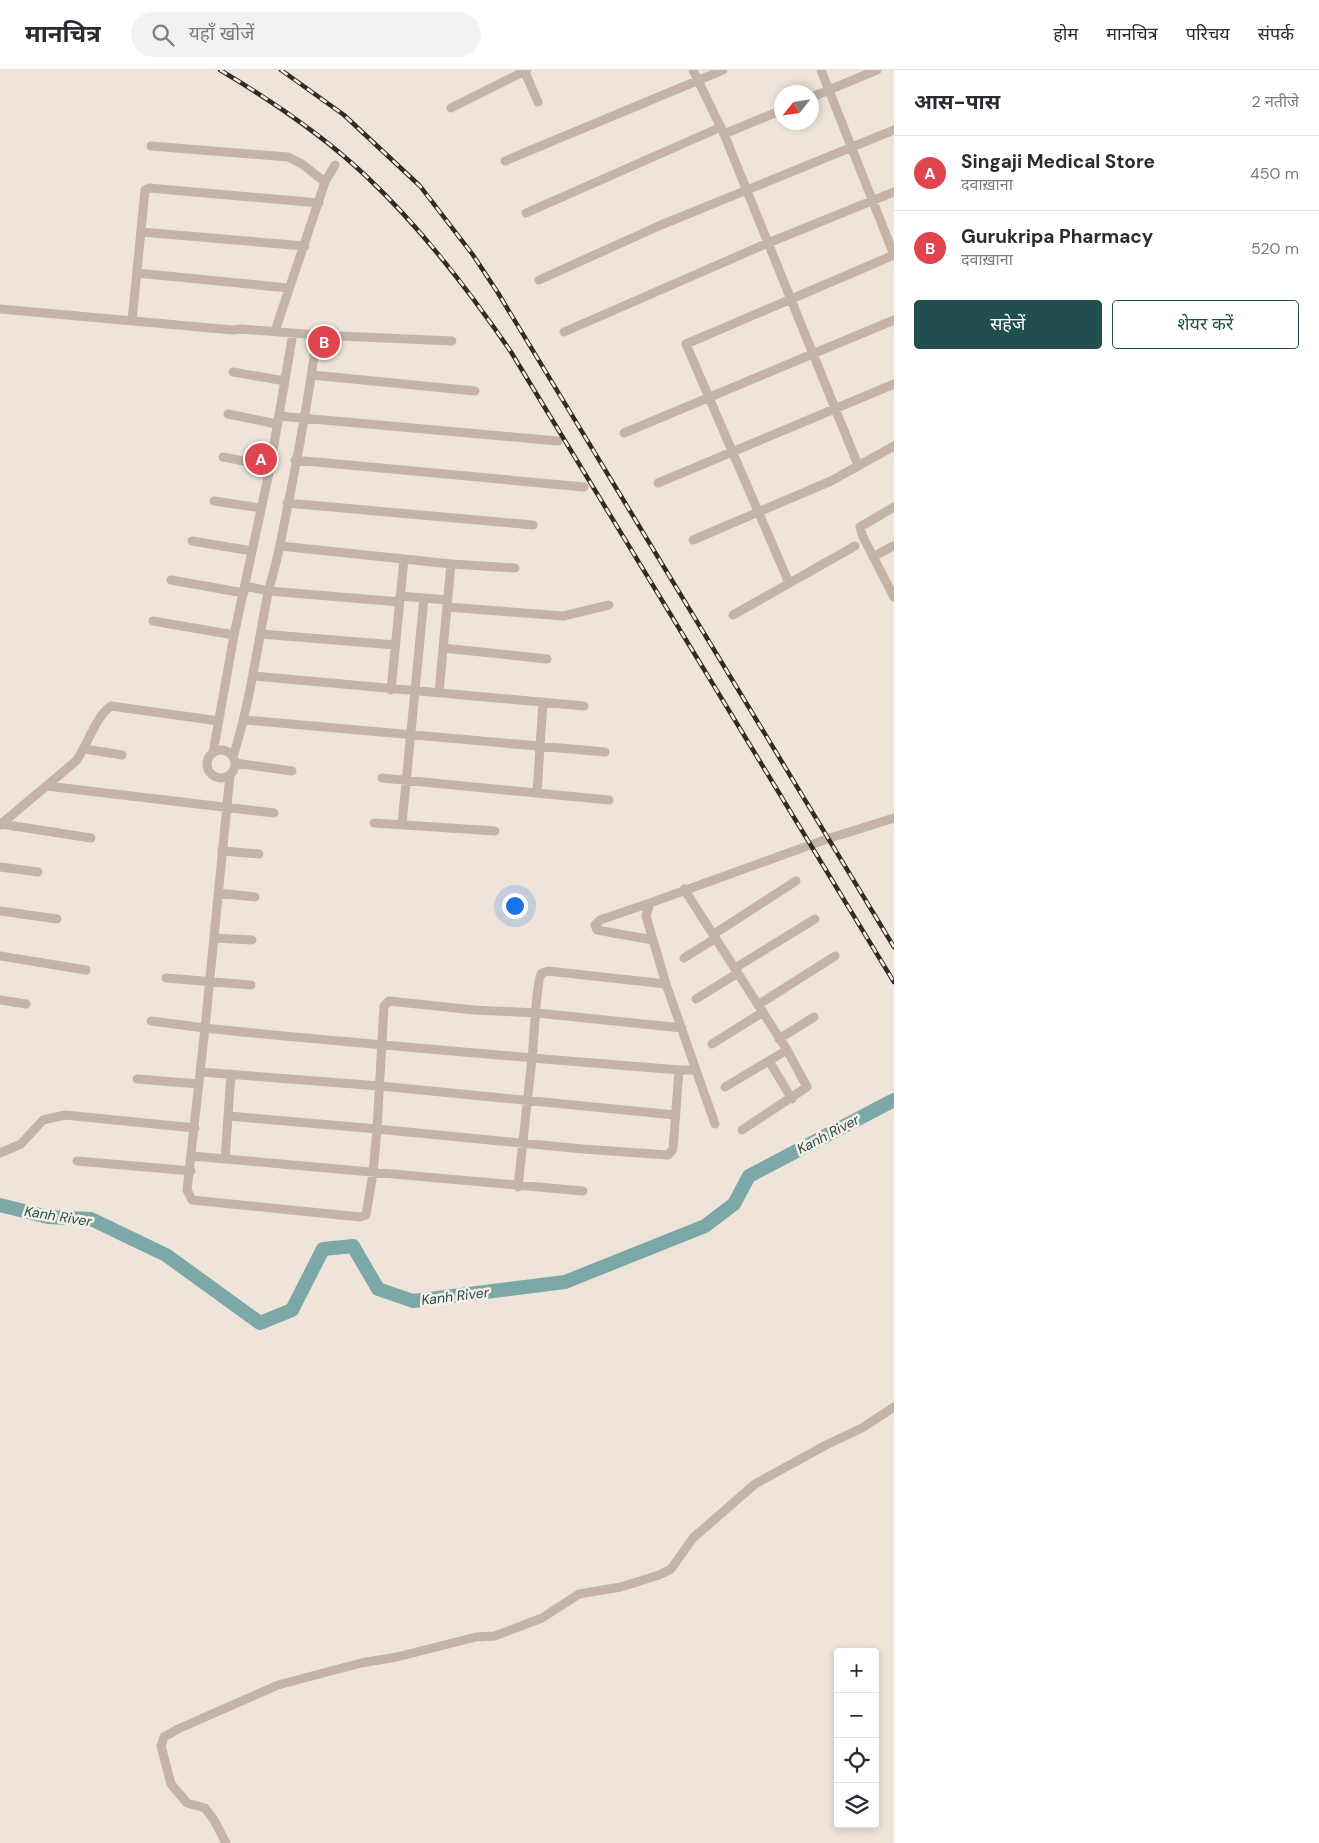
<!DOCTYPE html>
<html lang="hi">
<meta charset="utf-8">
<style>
body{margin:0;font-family:"DM Sans","Noto Sans Devanagari",sans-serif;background:#f2f2f3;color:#2b2b33}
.controls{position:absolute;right:15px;bottom:15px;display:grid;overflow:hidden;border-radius:5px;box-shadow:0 2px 8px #0003}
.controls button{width:45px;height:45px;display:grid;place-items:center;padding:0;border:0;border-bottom:1px solid #e1e1e2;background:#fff;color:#2b2b33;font:25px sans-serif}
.compass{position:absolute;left:774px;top:15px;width:45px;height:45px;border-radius:50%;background:#fff;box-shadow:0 2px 8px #0003;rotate:240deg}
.you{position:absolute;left:514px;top:835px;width:18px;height:18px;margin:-12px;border:4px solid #fff;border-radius:50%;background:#1a73e8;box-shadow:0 0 0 8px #1a73e833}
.badge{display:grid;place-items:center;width:32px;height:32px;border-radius:50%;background:#214f4f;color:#fff;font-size:16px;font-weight:700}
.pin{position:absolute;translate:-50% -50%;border:2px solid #fff;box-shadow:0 1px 5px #0006}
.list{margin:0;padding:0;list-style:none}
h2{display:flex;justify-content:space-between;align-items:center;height:65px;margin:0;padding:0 20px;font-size:21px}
h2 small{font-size:16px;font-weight:400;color:#7c7c81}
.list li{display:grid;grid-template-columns:32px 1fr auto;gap:15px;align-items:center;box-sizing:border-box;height:75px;padding:0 20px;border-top:1px solid #e1e1e2}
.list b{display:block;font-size:19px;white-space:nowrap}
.list p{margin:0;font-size:16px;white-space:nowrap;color:#7c7c81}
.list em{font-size:16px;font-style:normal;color:#7c7c81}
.actions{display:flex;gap:10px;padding:15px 20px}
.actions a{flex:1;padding:11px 0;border:1px solid #214f4f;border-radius:5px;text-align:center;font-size:18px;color:#214f4f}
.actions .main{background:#214f4f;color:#fff}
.icon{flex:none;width:28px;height:28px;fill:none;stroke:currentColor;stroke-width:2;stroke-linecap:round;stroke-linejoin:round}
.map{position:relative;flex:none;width:894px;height:1773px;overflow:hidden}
header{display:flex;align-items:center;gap:30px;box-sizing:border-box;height:70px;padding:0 25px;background:#fff;border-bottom:1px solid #e1e1e2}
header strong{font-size:24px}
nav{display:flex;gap:28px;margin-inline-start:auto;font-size:18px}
.search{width:350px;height:45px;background:#f2f2f3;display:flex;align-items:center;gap:12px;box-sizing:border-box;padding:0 18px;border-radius:28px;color:#7c7c81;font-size:19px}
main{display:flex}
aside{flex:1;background:#fff}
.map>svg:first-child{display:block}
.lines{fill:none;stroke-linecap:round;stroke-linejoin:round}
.river{stroke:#7ca8a8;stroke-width:14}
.street{stroke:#c5b3a7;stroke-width:9}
.rail-casing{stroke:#322a27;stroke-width:4.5}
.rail{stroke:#f7eee6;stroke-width:2.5;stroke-dasharray:8;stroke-linecap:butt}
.labels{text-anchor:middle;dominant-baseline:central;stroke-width:5;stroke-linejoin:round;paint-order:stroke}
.water-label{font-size:14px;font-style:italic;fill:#214f4f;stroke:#f7eee6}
</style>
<header>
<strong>मानचित्र</strong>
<div class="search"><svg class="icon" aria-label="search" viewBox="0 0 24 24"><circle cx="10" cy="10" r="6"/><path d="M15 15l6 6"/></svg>यहाँ खोजें</div>
<nav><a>होम</a><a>मानचित्र</a><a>परिचय</a><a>संपर्क</a></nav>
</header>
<main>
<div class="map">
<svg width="894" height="1773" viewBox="0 0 894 1773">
<rect width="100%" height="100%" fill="#eee4da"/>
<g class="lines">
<path class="river" d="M0,1135L48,1147L91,1149L166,1185L260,1253L292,1240L323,1179L353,1176L378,1219L413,1231L565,1212L705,1156L734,1134L749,1106L894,1030"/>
<path class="street" d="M524,0L538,32
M693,0L724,64L858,395
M821,0L894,185
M812,27L877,0
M451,38L527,0
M724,64L782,40
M151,76L288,87L302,94L325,112
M505,91L723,0
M526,143L721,57
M141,162L305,176
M137,203L288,218
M539,210L661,155L894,60
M0,239L233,260L241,259L317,265C308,335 294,405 280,475C277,491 272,507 268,523C257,578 250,633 233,687
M132,251L145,120L149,118L319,133
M275,261L325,112L335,95
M564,262L768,173L894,122
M317,265L452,271
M233,302L285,311
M312,305L475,321
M228,344L277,354
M279,346L558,371
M624,363L894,250
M223,387L270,396
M295,390L584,417
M658,413L894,314
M214,431L261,438
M287,433L533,455
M894,437L860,457L863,467L894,527
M693,470L831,411L894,376
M192,471L252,481
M280,476L451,494L515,498
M873,487L893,476
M171,510L244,523
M789,513L686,274L894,185
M245,516L269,521L400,532
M400,526L448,530
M447,537L563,546L609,535
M733,545L855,476
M153,551L234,565
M261,564L395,575
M443,578L547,589
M254,606L584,636
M391,620L404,489
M439,622L451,494
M245,650L605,682
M85,679L122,685
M207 694a14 14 0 1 1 28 0a14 14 0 1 1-28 0Z
M213,683L234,565L270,398L293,263
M235,693L292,701
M230,705L205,958C314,970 423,978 532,988C534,974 536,909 542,903L548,901L666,914L696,1000H679L673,1079L668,1085L583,1079L377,1059L384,936L389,931L474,940L537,943L682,958
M382,708L609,730
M47,716L274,743
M537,722L543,632
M374,753L495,761
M1,754L91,768
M402,754L424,528
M0,755L76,691C88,675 95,647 111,636L219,651
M222,781L259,784
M0,797L38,802
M684,819L787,980L807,1017L742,1060
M218,823L255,827
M650,833L600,850L595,855L597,860L653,870
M0,841L57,849
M714,864L796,811
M214,868L252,870
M0,886L86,900
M684,888L716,868
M735,898L815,849
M166,908L251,915
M666,914L646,846L650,833L827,769L894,748
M696,929L738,903
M0,930L26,934
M758,935L835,886
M151,951L205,958L187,1120L192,1130L360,1147L366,1145L373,1103L377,1059L229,1046
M779,969L814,947
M712,974L763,942
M769,991L792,1029
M696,1000L715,1054
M200,1002L380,1016L675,1045
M137,1009L199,1014
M725,1017L787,980
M0,1083L21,1074L43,1050L65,1045L195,1058
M192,1086L583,1121
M225,1089L231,1004
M77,1091L191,1101
M518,1117L532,988L679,1000
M226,1773L214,1750L205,1738L187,1733L171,1714L161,1676L164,1667L178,1659L278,1615L361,1593L397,1587L476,1567L495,1566L542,1548L579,1524L621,1517L659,1505L671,1499L693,1468L755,1414L826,1375L862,1358L894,1337"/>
<defs>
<path id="rail" d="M220,0C272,31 323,65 367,107C422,159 468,219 511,282L894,912
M281,0L344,45L420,116L473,185L498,223L894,877"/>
</defs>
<use href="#rail" class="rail-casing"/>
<use href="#rail" class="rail"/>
</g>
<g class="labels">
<g class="water-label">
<text transform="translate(828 1064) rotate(-28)">Kanh River</text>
<text transform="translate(58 1146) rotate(9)">Kanh River</text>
<text transform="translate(455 1226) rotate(-7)">Kanh River</text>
</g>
</g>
</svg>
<div class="controls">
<button>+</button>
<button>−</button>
<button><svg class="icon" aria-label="locate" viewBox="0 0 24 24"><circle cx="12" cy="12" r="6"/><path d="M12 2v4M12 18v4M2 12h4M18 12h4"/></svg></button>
<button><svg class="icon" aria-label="layers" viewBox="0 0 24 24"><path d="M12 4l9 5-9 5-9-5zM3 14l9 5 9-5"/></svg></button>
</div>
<svg class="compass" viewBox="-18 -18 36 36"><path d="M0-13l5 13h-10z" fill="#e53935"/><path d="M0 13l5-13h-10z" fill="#7c7c81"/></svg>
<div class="you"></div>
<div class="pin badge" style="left:261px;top:389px;background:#e0444e">A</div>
<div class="pin badge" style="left:324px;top:272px;background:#e0444e">B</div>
</div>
<aside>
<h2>आस-पास<small>2 नतीजे</small></h2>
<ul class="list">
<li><span class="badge" style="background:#e0444e">A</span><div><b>Singaji Medical Store</b><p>दवाख़ाना</p></div><em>450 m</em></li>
<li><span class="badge" style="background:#e0444e">B</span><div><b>Gurukripa Pharmacy</b><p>दवाख़ाना</p></div><em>520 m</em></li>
</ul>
<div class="actions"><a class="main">सहेजें</a><a>शेयर करें</a></div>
</aside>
</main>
